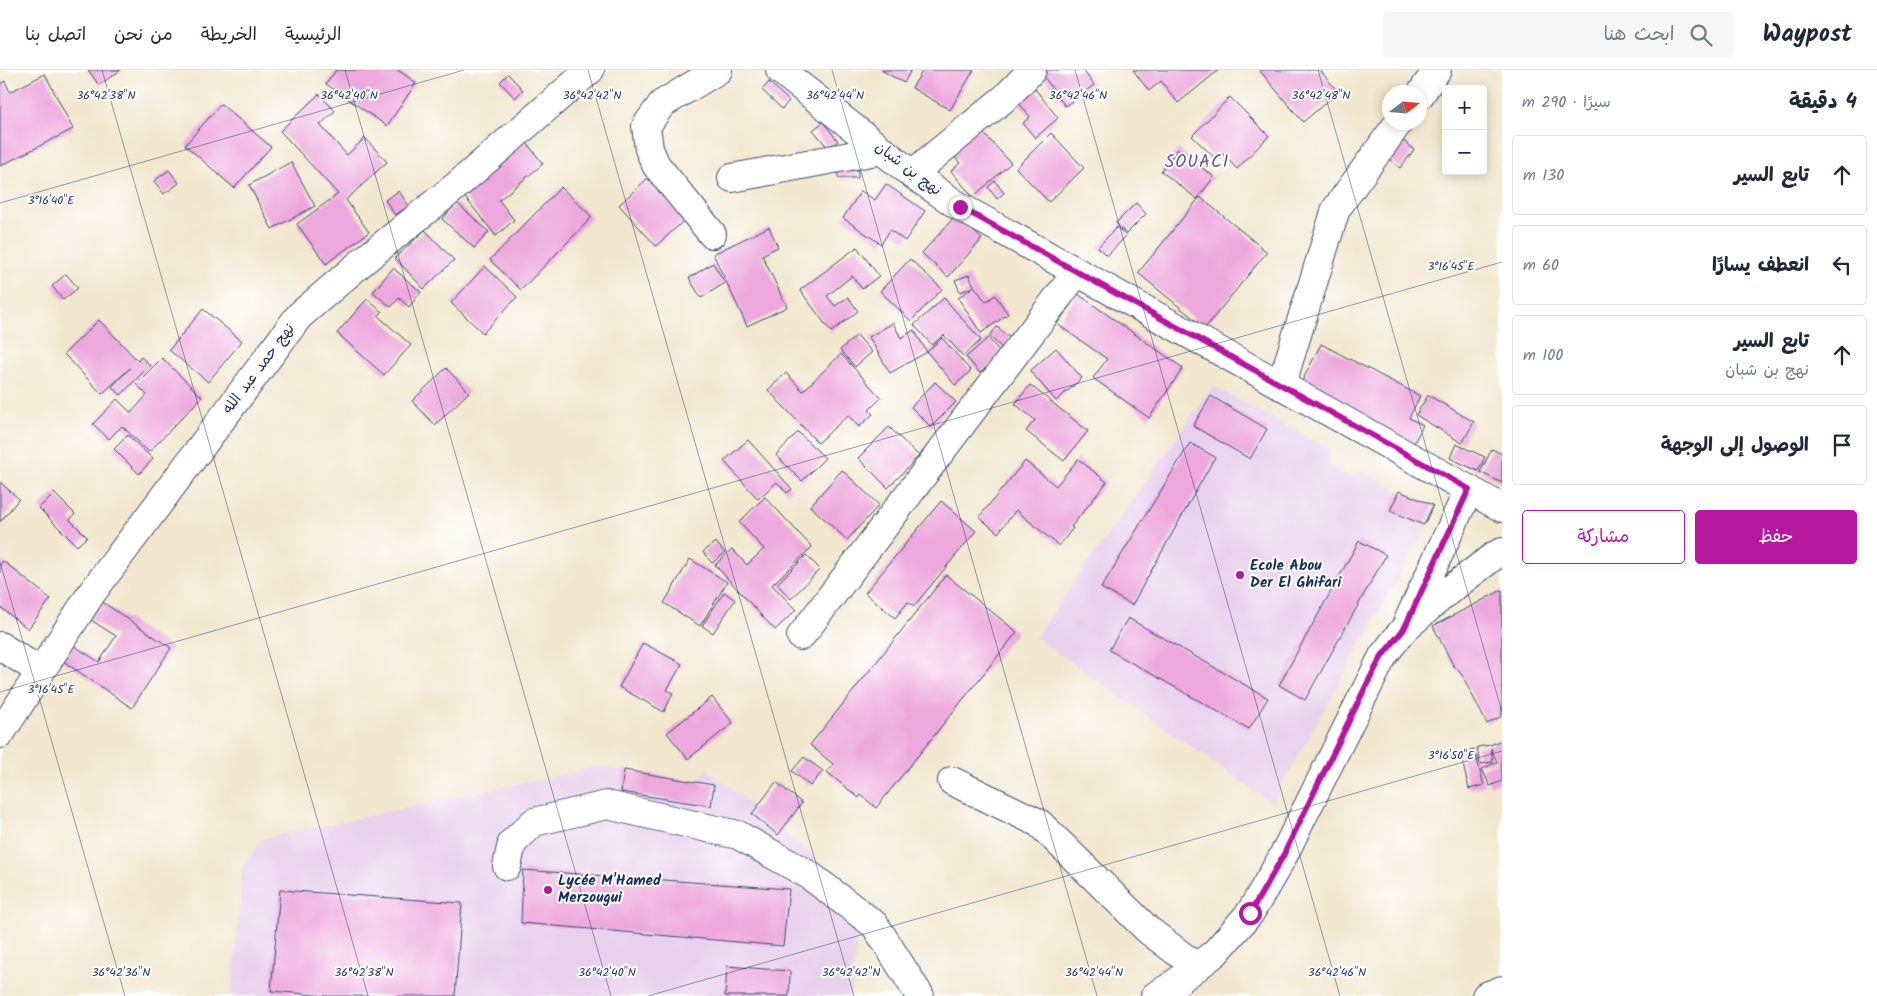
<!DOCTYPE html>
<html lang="ar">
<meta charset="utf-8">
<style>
body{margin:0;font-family:Kalam,"Playpen Sans Arabic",sans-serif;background:#f6f6f7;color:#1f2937;direction:rtl}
.controls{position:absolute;right:15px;top:15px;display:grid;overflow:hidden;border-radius:5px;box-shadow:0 2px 12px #0003}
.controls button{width:45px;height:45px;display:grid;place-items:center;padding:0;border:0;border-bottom:1px solid #e0e1e3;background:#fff;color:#1f2937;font:25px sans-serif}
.compass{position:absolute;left:1382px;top:15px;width:45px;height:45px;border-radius:50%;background:#fff;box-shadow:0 2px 12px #0003;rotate:74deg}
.stop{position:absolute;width:15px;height:15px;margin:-11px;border:4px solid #b5179e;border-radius:50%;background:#fff}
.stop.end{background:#b5179e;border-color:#fff;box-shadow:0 1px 5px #0008}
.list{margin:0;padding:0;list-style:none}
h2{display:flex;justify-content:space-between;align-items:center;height:65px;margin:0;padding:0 20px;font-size:21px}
h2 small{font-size:16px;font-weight:400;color:#747a83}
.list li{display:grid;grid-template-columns:32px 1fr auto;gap:15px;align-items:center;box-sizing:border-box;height:80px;margin:0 10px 10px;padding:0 10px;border:1px solid #e0e1e3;border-radius:5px}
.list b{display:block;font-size:19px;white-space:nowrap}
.list p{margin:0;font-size:16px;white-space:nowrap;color:#747a83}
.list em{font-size:16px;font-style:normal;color:#747a83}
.actions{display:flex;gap:10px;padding:15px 20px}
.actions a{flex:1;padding:11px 0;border:1px solid #b5179e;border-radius:5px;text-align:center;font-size:18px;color:#b5179e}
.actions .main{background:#b5179e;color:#fff}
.icon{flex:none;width:28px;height:28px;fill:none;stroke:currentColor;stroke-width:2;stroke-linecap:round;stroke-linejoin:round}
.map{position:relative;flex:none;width:1502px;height:926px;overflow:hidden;direction:ltr}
header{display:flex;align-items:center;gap:30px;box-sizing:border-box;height:70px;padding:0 25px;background:#fff;border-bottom:1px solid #e0e1e3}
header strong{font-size:24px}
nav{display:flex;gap:28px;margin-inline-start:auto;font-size:18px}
.search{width:350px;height:45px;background:#f6f6f7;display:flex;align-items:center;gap:12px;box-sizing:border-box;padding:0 18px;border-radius:5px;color:#747a83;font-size:19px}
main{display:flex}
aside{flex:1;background:#fff}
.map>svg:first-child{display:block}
.built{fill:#e9d1ed}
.building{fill:#eda8dd}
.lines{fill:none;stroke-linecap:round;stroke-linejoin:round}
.minor-casing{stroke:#3b4b6f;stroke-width:30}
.minor{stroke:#fff;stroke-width:28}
.route{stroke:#b5179e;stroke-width:6}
.ticks{fill:none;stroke:#1b2f5e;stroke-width:1;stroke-opacity:0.45}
.poi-dot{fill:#b5179e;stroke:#fff;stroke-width:2}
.labels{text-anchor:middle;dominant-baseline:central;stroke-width:4;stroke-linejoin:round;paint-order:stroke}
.street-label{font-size:15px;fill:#1b2f5e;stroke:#fff}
.poi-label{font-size:15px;font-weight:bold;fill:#1b2f5e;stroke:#fff;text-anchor:start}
.quarter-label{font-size:18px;letter-spacing:1px;fill:#64598a;stroke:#fff}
.ticks-label{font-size:12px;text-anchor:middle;fill:#1b2f5e;stroke:#fff;stroke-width:4;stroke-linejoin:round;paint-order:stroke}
</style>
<header>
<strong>Waypost</strong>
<div class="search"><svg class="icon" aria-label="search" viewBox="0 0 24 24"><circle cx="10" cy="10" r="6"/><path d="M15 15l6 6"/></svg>ابحث هنا</div>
<nav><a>الرئيسية</a><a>الخريطة</a><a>من نحن</a><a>اتصل بنا</a></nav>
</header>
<main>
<aside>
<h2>4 دقيقة<small>سيرًا · 290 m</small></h2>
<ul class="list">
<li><svg class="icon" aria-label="ahead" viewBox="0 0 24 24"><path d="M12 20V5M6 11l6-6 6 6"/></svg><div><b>تابع السير</b></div><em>130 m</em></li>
<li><svg class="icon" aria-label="left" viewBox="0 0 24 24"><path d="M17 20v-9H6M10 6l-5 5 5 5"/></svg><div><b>انعطف يسارًا</b></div><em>60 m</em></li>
<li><svg class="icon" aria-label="ahead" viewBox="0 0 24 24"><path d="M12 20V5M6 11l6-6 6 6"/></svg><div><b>تابع السير</b><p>نهج بن شبان</p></div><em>100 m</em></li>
<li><svg class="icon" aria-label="arrive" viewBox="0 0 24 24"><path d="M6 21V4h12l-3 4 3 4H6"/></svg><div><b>الوصول إلى الوجهة</b></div></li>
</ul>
<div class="actions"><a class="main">حفظ</a><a>مشاركة</a></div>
</aside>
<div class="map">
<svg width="1502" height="926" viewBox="0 0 1502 926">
<rect width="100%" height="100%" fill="#fff"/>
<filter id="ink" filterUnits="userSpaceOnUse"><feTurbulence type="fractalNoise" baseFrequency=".02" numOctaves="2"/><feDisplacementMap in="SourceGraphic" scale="10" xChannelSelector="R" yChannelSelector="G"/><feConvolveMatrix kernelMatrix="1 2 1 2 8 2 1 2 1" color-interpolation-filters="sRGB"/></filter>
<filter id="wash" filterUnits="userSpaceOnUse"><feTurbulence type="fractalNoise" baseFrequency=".0096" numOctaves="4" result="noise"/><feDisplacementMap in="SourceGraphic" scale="20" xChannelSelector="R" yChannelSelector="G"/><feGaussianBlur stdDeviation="1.12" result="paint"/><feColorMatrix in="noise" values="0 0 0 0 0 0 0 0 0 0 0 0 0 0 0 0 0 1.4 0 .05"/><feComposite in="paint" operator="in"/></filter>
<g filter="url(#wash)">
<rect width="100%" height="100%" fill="#f2e7ce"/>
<path class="built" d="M1213,316L1329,379L1327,394L1350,407L1362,400L1435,442L1272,733L1035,567Z
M596,697L668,706L697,713L707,698L882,843L857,869L851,926H232L242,798L262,769Z"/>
<g id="blocks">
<path class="building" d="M88,0H121L99,15Z
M336,0H398L416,13L387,56L326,14Z
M881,0H911L904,13Z
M923,0H974L950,40L912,18Z
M1039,0H1083L1094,15L1065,36Z
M1133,0H1219L1178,33L1161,11L1149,21Z
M1259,0H1320L1338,22L1303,52Z
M45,4L73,59L0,96V14L5,11L10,22Z
M508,4L523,20L515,28L500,12Z
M769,12L789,31L782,39L762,20Z
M1031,14L1058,48L1035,68L1023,53L1030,47L1015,28Z
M319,24L335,41L320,55L347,85L365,68L387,92L346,130L369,162L326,194L297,154L338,124L280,61Z
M1230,27L1269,66L1237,99L1223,84L1217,90L1192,66Z
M221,34L271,77L234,118L185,75Z
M823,52L838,71L829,79L813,60Z
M978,57L1011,93L973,127L951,101L960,93L950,82Z
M1051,63L1084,98L1049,132L1016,98Z
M1398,66L1414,80L1400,98L1383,84Z
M524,69L543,94L499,130L514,150L496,166L460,121Z
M1178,79L1214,107L1197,129L1161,101Z
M291,92L315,136L272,159L249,115Z
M169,100L179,113L164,124L154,111Z
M838,100H858V108H838Z
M651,105L689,146L656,176L619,135Z
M995,111L1004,123L997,129L988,117Z
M886,114L925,141L905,171L890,160L881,174L843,148L861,121L875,130Z
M561,117L592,147L521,220L490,190Z
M399,121L409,136L395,145L385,130Z
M1200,127L1267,182L1205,258L1138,203Z
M457,133L489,162L474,178L442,149Z
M1136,133L1146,144L1126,164L1116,153Z
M956,145L982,169L948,207L922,183Z
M769,157L778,177L762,185L787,237L747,256L713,184Z
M1117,157L1126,166L1107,186L1098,177Z
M425,160L454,190L424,219L395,188Z
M857,177L879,206L862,219L852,206L827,226L835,236L848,227L858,241L831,262L800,220Z
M910,189L942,219L911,251L880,221Z
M713,193L725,213L701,228L689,208Z
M485,196L517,227L483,263L451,233Z
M393,198L421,222L409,237L399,228L391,237L373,222Z
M66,204L78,218L63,230L52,216Z
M969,205L974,216L986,232L995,225L1008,244L981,263L958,228L973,217L960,222L955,210Z
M1078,224L1183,298L1149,348L1093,308L1107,289L1057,254Z
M944,228L981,270L963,286L944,265L932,275L914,255Z
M367,229L382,242L378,246L411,275L384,305L337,263Z
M203,239L242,271L208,312L169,280Z
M99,250L138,291L141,287L150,295L121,325L112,317L130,298L102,324L64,284Z
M893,253L901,268L914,260L927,282L890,303L869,267Z
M997,257L1011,269L1003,279L989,266Z
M857,265L872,282L855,297L840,280Z
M942,268L971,301L955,315L927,282Z
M988,268L1002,284L980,303L966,287Z
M1321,274L1420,326L1409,348L1423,355L1412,377L1298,319Z
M1056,278L1082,308L1056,331L1030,301Z
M841,284L881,328L869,340L873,344L859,357L848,345L818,373L768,320L786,303L803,321Z
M162,288L202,327L149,382L122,356L109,369L93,354L117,329L131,343L147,325L136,314Z
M446,298L469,322L435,355L412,331Z
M935,312L956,332L931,357L911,337Z
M1030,315L1088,361L1064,391L1026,361L1035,350L1015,334Z
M1428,325L1474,352L1462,373L1416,345Z
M1211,326L1267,359L1250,389L1193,356Z
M889,357L919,386L888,418L858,388Z
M798,362L825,388L802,411L776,385Z
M128,365L153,389L139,404L114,379Z
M748,370L792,419L787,423L777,412L758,429L724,391Z
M1190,373L1215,387L1132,535L1101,518Z
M1456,374L1485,387L1478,401L1450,388Z
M1492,379L1502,384V413L1480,402Z
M1078,389L1107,412L1071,457L1073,458L1059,476L1016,440L998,463L979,447L1025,391L1056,416Z
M842,400L879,435L847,470L810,436Z
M0,412L19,429L0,452Z
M1399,421L1433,435L1424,455L1390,441Z
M54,423L75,444L70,450L87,467L77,476L39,438Z
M765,427L812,477L772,515L796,540L775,560L715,495L732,479L747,495L764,479L739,452Z
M941,431L976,461L914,536L908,532L895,548L865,523Z
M1359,471L1386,485L1305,630L1279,615Z
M716,472L725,483L712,493L703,482Z
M806,485L820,499L791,529L777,514Z
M690,489L727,512L700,556L664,533Z
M3,491L51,529L28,559L0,537V495Z
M946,505L1017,562L876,738L861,725L859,728L827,702L833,694L810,675Z
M1502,520V646L1487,654L1462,605L1453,595L1433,556Z
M724,522L735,530L713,563L702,556Z
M98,529L171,578L132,638L60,589L70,573L99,592L116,566L86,547Z
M1128,548L1268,628L1249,659L1109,580Z
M643,573L682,594L667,620L673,623L664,642L619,617Z
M712,627L733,653L688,689L667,663Z
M1502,670V711L1490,716L1482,699L1497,692L1491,678L1493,692L1480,694L1477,677L1490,675Z
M1474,679L1484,715L1469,719L1460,683Z
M804,687L823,701L810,716L792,701Z
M624,700L714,715L711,736L621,722Z
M776,712L802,733L778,765L752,744Z
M523,800L789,819L783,876L521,853Z
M280,820L462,833L455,926H328L271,921Z
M727,896L790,901L789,926H725Z"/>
</g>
</g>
<g filter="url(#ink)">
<use href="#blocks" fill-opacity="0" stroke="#3b4b6f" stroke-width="1"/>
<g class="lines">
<defs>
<path id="minor" d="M780,0L912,104L960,137L1502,438
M1420,25L1437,0
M912,104L1006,27L1032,0
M732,108L882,80
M712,164L656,95L649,79L646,56L662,34L718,0
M1281,316L1336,139L1399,52
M1408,551L1469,419
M801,566L1077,202
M0,576L40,601
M0,664L91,524L299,246L362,192L455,117L590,0
M952,711L1039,753L1148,860L1197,897
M507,796L512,773L534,752L607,735L738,765L809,805L875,855L920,926
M1155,926L1170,917L1215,883L1250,843L1282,788L1383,586L1404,559L1447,522L1494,486L1502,482
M1486,926L1502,920"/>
</defs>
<use href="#minor" class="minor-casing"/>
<use href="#minor" class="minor"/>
</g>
</g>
<g class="lines" filter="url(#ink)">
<path class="route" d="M960,137L1469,419L1404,559L1382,586L1368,612L1282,788L1250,843"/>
</g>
<path class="ticks" d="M102,0L368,926M345,0L611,926M588,0L854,926M832,0L1097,926M1075,0L1340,926M1318,0L1502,642M0,133L464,0M0,492L125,926M0,622L1502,192M648,926L1502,681"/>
<g class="poi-dot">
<circle cx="1240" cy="505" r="5"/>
<circle cx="548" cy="820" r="5"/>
</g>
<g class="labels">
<g class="street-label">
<text transform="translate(908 99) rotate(37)">نهج بن شبان</text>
<text transform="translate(259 299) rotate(-53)">نهج حمد عبد الله</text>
</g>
<g class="poi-label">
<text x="1250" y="496">Ecole Abou<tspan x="1250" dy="17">Der El Ghifari</tspan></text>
<text x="558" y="811">Lycée M'Hamed<tspan x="558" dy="17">Merzougui</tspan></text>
</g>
<g class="quarter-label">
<text x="1197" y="92">SOUACI</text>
</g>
</g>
<g class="ticks-label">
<text x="106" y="29">36°42'38"N</text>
<text x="349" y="29">36°42'40"N</text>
<text x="592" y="29">36°42'42"N</text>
<text x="835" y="29">36°42'44"N</text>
<text x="1078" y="29">36°42'46"N</text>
<text x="1321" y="29">36°42'48"N</text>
<text x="51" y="134">3°16'40"E</text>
<text x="1451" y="200">3°16'45"E</text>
<text x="51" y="623">3°16'45"E</text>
<text x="1451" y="689">3°16'50"E</text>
<text x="121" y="906">36°42'36"N</text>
<text x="364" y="906">36°42'38"N</text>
<text x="607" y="906">36°42'40"N</text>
<text x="851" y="906">36°42'42"N</text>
<text x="1094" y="906">36°42'44"N</text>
<text x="1337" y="906">36°42'46"N</text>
</g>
</svg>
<div class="controls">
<button>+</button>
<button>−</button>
</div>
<svg class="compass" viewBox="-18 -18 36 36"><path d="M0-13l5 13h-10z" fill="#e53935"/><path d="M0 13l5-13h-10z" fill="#747a83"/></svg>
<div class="stop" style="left:1250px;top:843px"></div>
<div class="stop end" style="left:960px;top:137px"></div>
</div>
</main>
